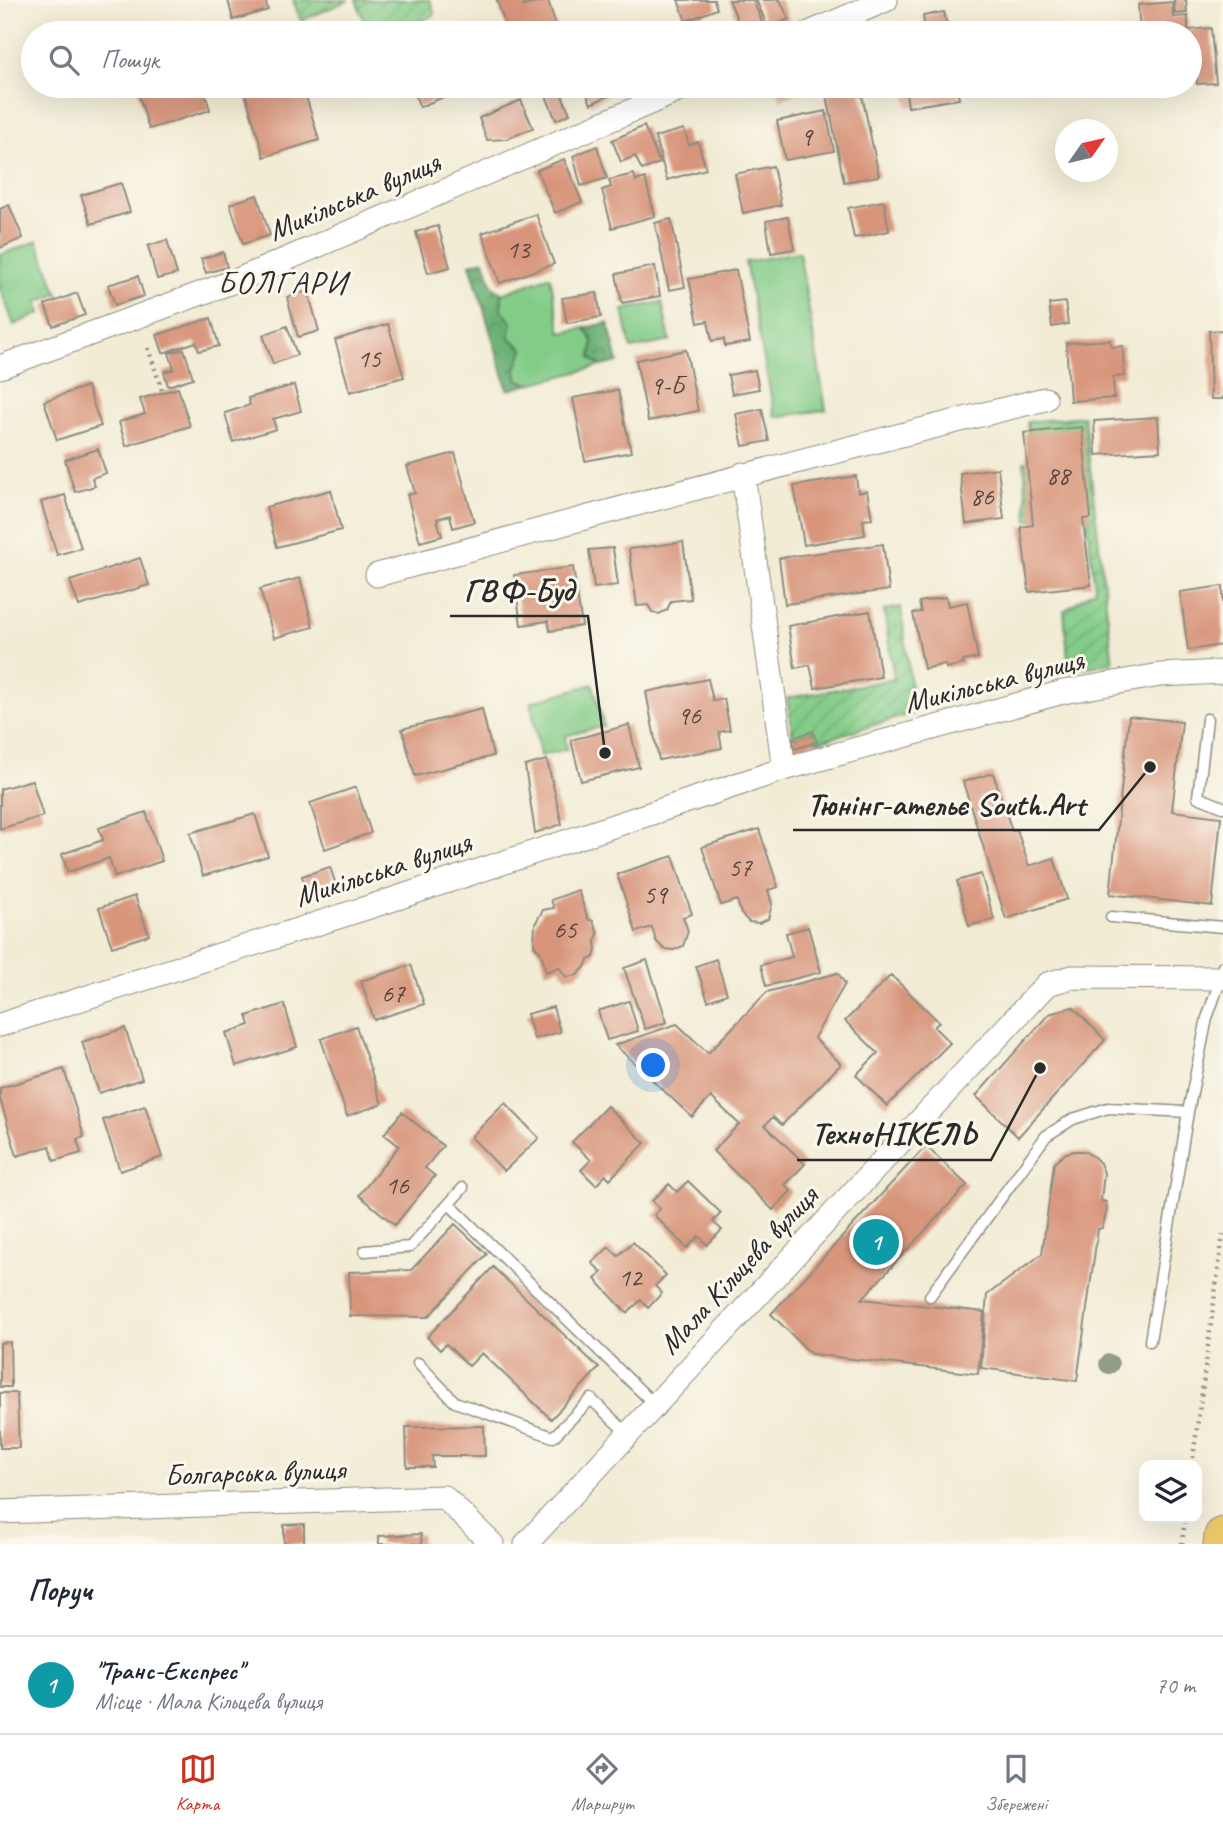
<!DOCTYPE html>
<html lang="uk">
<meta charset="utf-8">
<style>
body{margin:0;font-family:Caveat,sans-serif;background:#f6f6f7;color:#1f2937}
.controls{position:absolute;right:21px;bottom:21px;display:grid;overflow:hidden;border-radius:14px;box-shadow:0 7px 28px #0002}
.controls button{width:63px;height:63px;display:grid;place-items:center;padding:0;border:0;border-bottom:2px solid #e0e1e3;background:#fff;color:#1f2937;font:35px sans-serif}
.compass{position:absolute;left:1055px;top:119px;width:63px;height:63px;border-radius:50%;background:#fff;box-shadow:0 7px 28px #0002;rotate:56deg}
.you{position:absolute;left:654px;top:1066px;width:24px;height:24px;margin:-18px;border:5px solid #fff;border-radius:50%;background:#1a73e8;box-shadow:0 0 0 10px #1a73e833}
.badge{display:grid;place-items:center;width:46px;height:46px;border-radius:50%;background:#c8321e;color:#fff;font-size:23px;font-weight:700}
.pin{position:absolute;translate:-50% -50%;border:4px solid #fff;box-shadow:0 2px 7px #0006}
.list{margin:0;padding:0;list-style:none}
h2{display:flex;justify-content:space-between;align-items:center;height:91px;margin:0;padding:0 28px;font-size:30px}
h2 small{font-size:23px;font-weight:400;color:#747a83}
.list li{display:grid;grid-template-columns:46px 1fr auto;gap:21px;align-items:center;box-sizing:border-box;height:98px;padding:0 28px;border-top:2px solid #e0e1e3}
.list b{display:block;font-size:26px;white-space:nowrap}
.list p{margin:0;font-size:23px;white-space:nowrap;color:#747a83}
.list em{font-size:23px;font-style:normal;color:#747a83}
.icon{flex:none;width:38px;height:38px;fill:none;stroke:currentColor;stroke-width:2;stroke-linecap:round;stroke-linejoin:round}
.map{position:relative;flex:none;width:1223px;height:1544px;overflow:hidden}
.search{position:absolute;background:#fff;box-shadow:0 7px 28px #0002;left:21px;right:21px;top:21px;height:77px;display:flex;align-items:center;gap:18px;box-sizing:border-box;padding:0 24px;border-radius:38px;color:#747a83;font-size:26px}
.sheet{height:189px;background:#fff}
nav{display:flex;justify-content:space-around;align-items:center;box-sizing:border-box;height:98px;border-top:2px solid #e0e1e3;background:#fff;font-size:19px;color:#747a83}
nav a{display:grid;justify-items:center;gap:4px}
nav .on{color:#c8321e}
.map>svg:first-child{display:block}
.grass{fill:#83cc88;stroke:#577c5a;stroke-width:2}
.forest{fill:url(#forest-crowns);stroke:#4a6e50;stroke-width:2}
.garden{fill:url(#garden-furrows);stroke:#577c5a;stroke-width:2}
.building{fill:#d8957b}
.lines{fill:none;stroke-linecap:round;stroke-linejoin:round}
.service-casing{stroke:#8e8c80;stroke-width:13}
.minor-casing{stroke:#8e8c80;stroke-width:25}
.trunk-casing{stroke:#8e8c80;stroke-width:39}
.path{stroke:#8e8c80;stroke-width:4.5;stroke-dasharray:2 5;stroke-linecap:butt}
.service{stroke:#fff;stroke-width:10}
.minor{stroke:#fff;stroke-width:23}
.trunk{stroke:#e9c769;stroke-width:37}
.tree{fill:#939c87}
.labels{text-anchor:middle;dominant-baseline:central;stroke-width:6;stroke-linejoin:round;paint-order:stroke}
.number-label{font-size:26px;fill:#56463f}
.street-label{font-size:30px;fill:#2b2b2b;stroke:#fbf7ec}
.neighbourhood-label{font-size:32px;letter-spacing:2px;fill:#2b2b2b;stroke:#fbf7ec}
.leader{fill:none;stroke:#2b2b2b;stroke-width:2.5}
.callout-dot{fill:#2b2b2b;stroke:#fbf7ec;stroke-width:2.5}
.callout-label{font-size:32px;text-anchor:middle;font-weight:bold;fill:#2b2b2b;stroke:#fbf7ec;stroke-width:6;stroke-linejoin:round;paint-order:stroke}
</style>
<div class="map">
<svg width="1223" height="1544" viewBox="0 0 1223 1544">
<defs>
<pattern id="forest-crowns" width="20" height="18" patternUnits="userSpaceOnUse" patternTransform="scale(1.75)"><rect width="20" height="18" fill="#6ab074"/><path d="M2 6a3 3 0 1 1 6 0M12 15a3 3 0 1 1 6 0" fill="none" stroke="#578f5f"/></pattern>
<pattern id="garden-furrows" width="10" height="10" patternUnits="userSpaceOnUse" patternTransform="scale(1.75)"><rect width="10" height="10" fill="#83cc88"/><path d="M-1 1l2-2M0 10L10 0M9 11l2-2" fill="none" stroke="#71af76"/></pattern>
</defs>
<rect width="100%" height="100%" fill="#fbf7ec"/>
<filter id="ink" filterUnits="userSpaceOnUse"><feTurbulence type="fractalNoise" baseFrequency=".0143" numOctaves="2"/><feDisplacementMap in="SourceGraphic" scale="14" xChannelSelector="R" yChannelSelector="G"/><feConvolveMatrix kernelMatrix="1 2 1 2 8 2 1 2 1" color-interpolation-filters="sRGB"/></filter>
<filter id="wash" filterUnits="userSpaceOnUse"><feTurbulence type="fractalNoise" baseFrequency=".00686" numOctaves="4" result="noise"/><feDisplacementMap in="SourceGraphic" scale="28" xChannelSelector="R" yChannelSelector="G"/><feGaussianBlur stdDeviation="1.57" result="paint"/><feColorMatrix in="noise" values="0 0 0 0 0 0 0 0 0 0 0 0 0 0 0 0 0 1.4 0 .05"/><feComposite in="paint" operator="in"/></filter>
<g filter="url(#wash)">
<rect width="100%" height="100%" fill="#f2ecd5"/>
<path class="grass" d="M37,241L58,294L37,302L41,313L14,325L0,288V255Z
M799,252L826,410L775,417L745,262Z
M550,276L561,333L585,328L593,341L591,358L601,366L530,384L517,379L516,369L523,349L509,337L501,309L502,294Z
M662,302L670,341L631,349L623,310Z
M593,684L604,726L565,736L567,749L540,756L531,702Z"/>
<path class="forest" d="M484,260L492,285L502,294L501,309L512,323L509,337L523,349L516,369L517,379L530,384L508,390L470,264Z
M608,323L618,362L601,366L591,358L593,341L585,328Z"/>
<path class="garden" d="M293,0H349L301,21Z
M356,0H430L435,15L391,33H369Z
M1084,416L1113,663L1069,670L1064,611L1095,589L1086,514L1028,521L1024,462L1031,461L1027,422Z
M901,607L914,713L817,742L813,731L793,738L787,698L894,679L884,610Z"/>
<g id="blocks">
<path class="building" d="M228,0H265L268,10L233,20Z
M497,0H522L524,6L548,0L558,32L508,33Z
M678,0H714L717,9L686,21Z
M729,0H753L765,29L755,33H743Z
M756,0H780L789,19L768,28Z
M1174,0H1186L1187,13L1175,14Z
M1172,2L1173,17L1188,16V30L1211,28L1216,83L1197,84L1196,71H1190V33H1140L1138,5Z
M944,12L949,33H926L923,16Z
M160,86H203L210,110L149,129L138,92Z
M243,86H303L319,140L264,157Z
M411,86H458L460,90L420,107Z
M542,86H558L570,114L556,120Z
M583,86H603L608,96L591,104Z
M774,86H814L781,100Z
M825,86H860L879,176L844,182Z
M905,86H957L959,99L908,107Z
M521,100L533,128L507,139L487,140L479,118Z
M826,111L834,151L785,160L777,121Z
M644,126L660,163L642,170L635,156L621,162L612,140Z
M684,129L689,145L698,142L706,169L667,180L655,137Z
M597,146L607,178L581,186L573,156Z
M564,159L582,202L555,213L537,170Z
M773,166L781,205L743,213L735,174Z
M634,174L636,181L645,178L655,216L612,228L602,190L611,187L609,180Z
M121,183L130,212L91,224L81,195Z
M257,195L270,235L243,244L230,204Z
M884,201L889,231L854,238L848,208Z
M9,205L23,238L0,248V209Z
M536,214L554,264L500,283L482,233Z
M788,217L794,249L771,253L766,221Z
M671,219L685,287L669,290L655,223Z
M438,226L450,267L428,273L416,232Z
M167,240L177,274L157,279L148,246Z
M223,252L227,267L206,273L201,259Z
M655,266L660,296L622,303L616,274Z
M736,270L750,342L725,346L724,339L712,341L708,321L698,323L689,279Z
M138,276L144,296L115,305L108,285Z
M308,291L319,331L298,337L287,297Z
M77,293L85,315L53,326L45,305Z
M597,293L601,317L567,323L562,298Z
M1065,302L1068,324L1052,327L1049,304Z
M211,318L219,346L199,351L196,342L163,353L157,335Z
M388,324L404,377L350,392L335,340Z
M287,326L297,355L273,364L263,335Z
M1223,330V399H1211L1209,331Z
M1110,340L1111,347L1123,346L1124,376L1113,377L1114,398L1070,401L1066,343Z
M184,349L193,378L168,386L164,372L174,369L169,353Z
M686,350L698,411L648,421L636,360Z
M755,370L759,389L732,394L728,375Z
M294,385L301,411L273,419L276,429L233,442L225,413L250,405L248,398Z
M87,386L101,426L57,440L44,401Z
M178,388L190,426L126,446L119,422L145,414L140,399Z
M618,390L631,452L585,461L573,398Z
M762,409L769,441L743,446L736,414Z
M1158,417L1160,451L1096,455L1094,421Z
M1082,427L1091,518L1083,519L1091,585L1029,592L1021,527L1033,525L1024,433Z
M98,449L106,473L92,478L95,486L75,492L65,460Z
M455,453L474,522L453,528L450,515L437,519L442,536L420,542L407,495L415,493L407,466Z
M998,468L1004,519L966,524L960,473Z
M856,476L858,493L867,491L872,519L863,520L865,535L804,545L794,486Z
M331,490L341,530L277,547L266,507Z
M65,495L81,548L57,555L41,502Z
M683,542L691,599L671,601L667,610L659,614L652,612L648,605L637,606L629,549Z
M883,544L889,590L785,604L779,558Z
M613,548L618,585L594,588L589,550Z
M140,558L149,585L79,606L70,581Z
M573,567L582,626L550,631L548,621L521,625L514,575Z
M300,578L313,627L274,638L260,589Z
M1223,586V645L1188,650L1180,592Z
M946,597L948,606L967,602L978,658L963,661L964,664L946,668L945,664L924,669L913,613L921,612L919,602Z
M870,611L881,677L815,688L810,665L795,668L788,626Z
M708,679L713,701L724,699L730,730L719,732L722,748L659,760L646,692Z
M482,709L493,756L415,776L402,729Z
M1129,716L1182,722L1172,811L1221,817L1212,906L1110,894Z
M629,725L639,767L581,781L571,740Z
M813,731L817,742L794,749L793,738Z
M547,760L562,824L535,833L525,766Z
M993,773L1012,831L1017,830L1029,866L1054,858L1067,899L1006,919L963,782Z
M32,780L43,816L0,829V789Z
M356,787L371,833L325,849L310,803Z
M146,812L162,861L115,877L109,858L68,872L62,854L103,840L99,828Z
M255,814L268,856L203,876L190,833Z
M759,829L778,887L768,890L772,904L768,919L759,923L749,922L741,914L737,900L721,905L702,847Z
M673,856L692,914L683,917L688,931L683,946L674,950L664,949L656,941L652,927L636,932L617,874Z
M330,867L338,891L310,901L302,876Z
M981,874L994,919L969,926L957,881Z
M578,890L588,919L593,921L598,934L595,941L596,950L594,957L588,960L585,967L577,975L566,977L559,967L546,972L541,953L534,945L535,924L543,910L554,908L551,900Z
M135,896L149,935L112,947L99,908Z
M808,927L821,972L766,986L761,965L792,957L786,933Z
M716,959L727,994L708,1001L696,966Z
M647,960L667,1022L645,1029L624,968Z
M411,965L424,1004L374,1020L361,981Z
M838,973L845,984L814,1038L841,1064L782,1125L773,1117L765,1125L805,1164L785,1185L791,1191L773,1210L713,1151L739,1124L711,1097L692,1117L615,1045L677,1024L708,1053L767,992Z
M891,975L939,1022L934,1027L950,1043L887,1106L856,1075L878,1053L845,1021Z
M629,1001L638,1031L607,1040L598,1011Z
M284,1004L297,1047L236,1066L226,1033L250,1025L247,1016Z
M553,1007L560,1032L534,1039L527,1014Z
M1073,1007L1105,1040L1018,1137L976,1096L1049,1014Z
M356,1026L382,1104L347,1116L321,1039Z
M125,1028L142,1079L99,1093L82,1042Z
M64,1069L84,1137L77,1139L81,1153L54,1161L50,1146L17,1156L0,1099V1088Z
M505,1103L539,1138L504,1171L471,1137Z
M145,1106L162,1157L120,1171L103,1120Z
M607,1106L645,1143L610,1179L606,1175L596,1185L581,1170L591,1160L572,1142Z
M402,1112L443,1146L425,1168L435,1176L395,1225L359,1195L399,1146L384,1134Z
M926,1146L967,1185L862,1299L984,1312L978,1374L811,1354L771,1314Z
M1075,1151H1084L1094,1157L1100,1163L1104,1173L1101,1201L1106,1202L1107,1210L1102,1228L1098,1229L1077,1381L981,1368L987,1295L1042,1254L1054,1163L1066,1153Z
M688,1181L721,1213L713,1222L722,1230L707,1245L699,1236L687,1248L654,1215L660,1209L652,1201L669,1184L677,1192Z
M455,1224L487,1254L428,1317L350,1316L349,1272L411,1270Z
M633,1242L666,1275L655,1286L662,1293L648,1308L641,1300L627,1313L595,1279L602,1272L592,1263L609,1247L618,1256Z
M493,1267L599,1368L551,1419L482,1353L469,1366L446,1344L440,1350L427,1337Z
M10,1342L11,1387H0V1343Z
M0,1393H17L19,1448H0Z
M484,1426L485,1456H432L433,1467H407L406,1427Z
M304,1524V1544H284V1525Z
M421,1534L422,1544H379V1536Z"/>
</g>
</g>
<g filter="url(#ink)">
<use href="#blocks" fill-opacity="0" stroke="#8e8c80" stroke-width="2"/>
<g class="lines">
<defs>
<path id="service" d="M1207,719L1198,797L1223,807
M1111,917L1223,927
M449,1204L655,1405
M365,1251L410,1247L463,1188
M930,1296L1046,1136L1073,1119L1108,1108L1188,1112
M1150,1341L1188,1112L1207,1018L1221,978L1223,966
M418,1363L455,1402L553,1437L591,1399L628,1434"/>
<path id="minor" d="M809,33L886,0
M0,367L240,279L689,86
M743,474L784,769
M377,575C599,513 822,454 1045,399
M0,1025L391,900L784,769L1063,692L1160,675L1223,672
M0,1512L444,1497L492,1544
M526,1544L1047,984L1072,977L1223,978"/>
<path id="trunk" d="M1222,1544L1223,1536"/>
</defs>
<use href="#service" class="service-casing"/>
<use href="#minor" class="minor-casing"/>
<use href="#trunk" class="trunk-casing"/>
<path class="path" d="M148,348L163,393
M1192,1465L1223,1234
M1182,1544L1185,1518"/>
<use href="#service" class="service"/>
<use href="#minor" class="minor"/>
<use href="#trunk" class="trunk"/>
</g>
<circle class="tree" cx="1109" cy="1364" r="10"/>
</g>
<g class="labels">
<g class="number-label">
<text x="806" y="136">9</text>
<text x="518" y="249">13</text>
<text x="369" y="358">15</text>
<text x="667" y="385">9-Б</text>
<text x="1058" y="475">88</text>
<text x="982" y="496">86</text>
<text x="689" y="715">96</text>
<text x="740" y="867">57</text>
<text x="655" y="894">59</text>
<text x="565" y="929">65</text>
<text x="393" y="993">67</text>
<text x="397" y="1185">16</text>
<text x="630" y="1277">12</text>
</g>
<g class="street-label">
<text transform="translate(354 196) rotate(-23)">Микільська вулиця</text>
<text transform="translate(994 681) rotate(-14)">Микільська вулиця</text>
<text transform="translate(383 869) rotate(-18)">Микільська вулиця</text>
<text transform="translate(738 1270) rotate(-47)">Мала Кільцева вулиця</text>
<text transform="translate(255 1472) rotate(-2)">Болгарська вулиця</text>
</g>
<g class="neighbourhood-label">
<text x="283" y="282">БОЛГАРИ</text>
</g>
</g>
<path class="leader" d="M605 753L588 616H450M1150 767L1099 830H793M1040 1068L991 1160H797"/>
<g class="callout-dot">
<circle cx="605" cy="753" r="7"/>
<circle cx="1150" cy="767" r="7"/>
<circle cx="1040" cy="1068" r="7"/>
</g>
<g class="callout-label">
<text x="519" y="601">ГВФ-Буд</text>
<text x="946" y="815">Тюнінг-ательє South.Art</text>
<text x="894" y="1144">ТехноНІКЕЛЬ</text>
</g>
</svg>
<div class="controls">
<button><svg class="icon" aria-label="layers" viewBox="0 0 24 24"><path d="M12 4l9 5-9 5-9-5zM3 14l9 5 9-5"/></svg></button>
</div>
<svg class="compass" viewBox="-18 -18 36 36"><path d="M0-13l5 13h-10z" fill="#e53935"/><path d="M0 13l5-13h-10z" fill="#747a83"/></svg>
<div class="you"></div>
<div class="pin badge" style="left:876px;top:1242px;background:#0f9aa8">1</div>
<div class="search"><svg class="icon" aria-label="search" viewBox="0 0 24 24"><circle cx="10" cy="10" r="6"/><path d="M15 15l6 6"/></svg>Пошук</div>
</div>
<section class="sheet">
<h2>Поруч<small></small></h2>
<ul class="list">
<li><span class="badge" style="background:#0f9aa8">1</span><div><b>&quot;Транс-Експрес&quot;</b><p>Місце · Мала Кільцева вулиця</p></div><em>70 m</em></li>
</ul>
</section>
<nav>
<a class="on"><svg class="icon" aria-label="map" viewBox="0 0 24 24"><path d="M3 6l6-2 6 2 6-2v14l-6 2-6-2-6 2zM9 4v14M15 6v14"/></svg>Карта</a>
<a><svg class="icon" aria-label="directions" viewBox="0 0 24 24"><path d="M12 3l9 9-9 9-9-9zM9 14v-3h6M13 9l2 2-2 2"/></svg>Маршрут</a>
<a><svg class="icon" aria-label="saved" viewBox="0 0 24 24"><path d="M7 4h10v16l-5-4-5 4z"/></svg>Збережені</a>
</nav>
